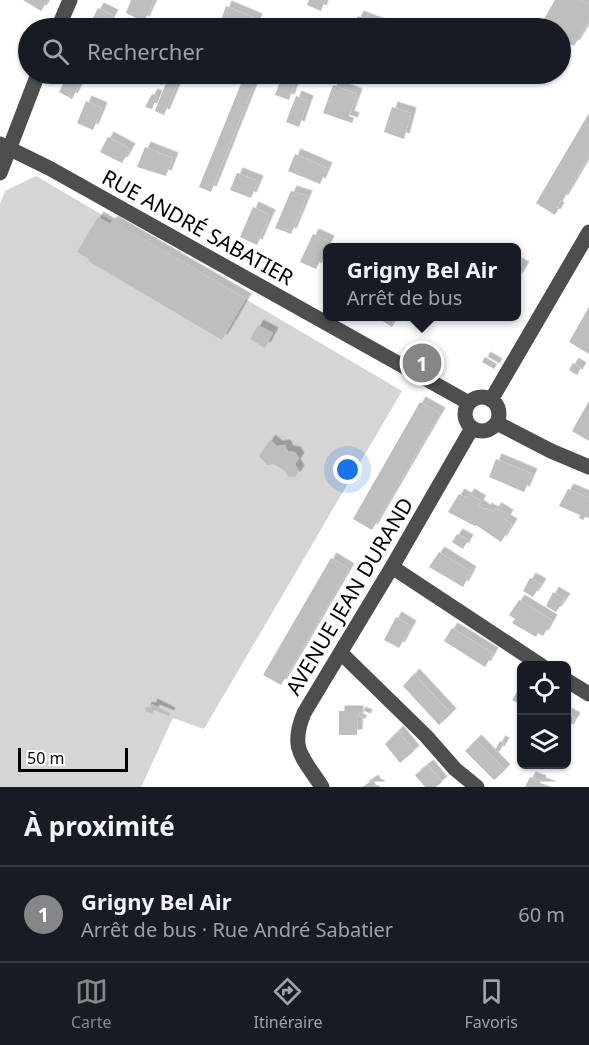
<!DOCTYPE html>
<html lang="fr">
<meta charset="utf-8">
<style>
body{margin:0;font-family:"Noto Sans",sans-serif;background:#20242c;color:#f1f3f6}
.controls{position:absolute;right:18px;bottom:18px;display:grid;overflow:hidden;border-radius:9px;box-shadow:0 2px 4px #0004}
.controls button{width:54px;height:54px;display:grid;place-items:center;padding:0;border:0;border-bottom:2px solid #363941;background:#171b24;color:#f1f3f6;font:30px sans-serif}
.scale{position:absolute;left:18px;bottom:15px;width:110px;box-sizing:border-box;padding-left:6px;border:3px solid #000;border-top:0;font-size:16px;line-height:21px;white-space:nowrap;color:#000;-webkit-text-stroke:4px #fff;paint-order:stroke}
.you{position:absolute;left:348px;top:470px;width:21px;height:21px;margin:-15px;border:4px solid #fff;border-radius:50%;background:#1a73e8;box-shadow:0 0 0 9px #1a73e833}
.badge{display:grid;place-items:center;width:39px;height:39px;border-radius:50%;background:#858687;color:#fff;font-size:20px;font-weight:700}
.pin{position:absolute;translate:-50% -50%;border:3px solid #fff;box-shadow:0 2px 6px #0006}
.popup{position:absolute;left:323px;top:243px;width:198px;height:78px;box-sizing:border-box;display:grid;place-content:center;border-radius:9px;background:#171b24;filter:drop-shadow(0 2px 4px #0005);font-size:20px;white-space:nowrap;color:#9ea1a6}
.popup b{font-size:22px;color:#f1f3f6}
.popup::after{content:'';position:absolute;left:50%;top:100%;margin-left:-12px;border:12px solid transparent;border-top-color:#171b24}
.list{margin:0;padding:0;list-style:none}
h2{display:flex;justify-content:space-between;align-items:center;height:78px;margin:0;padding:0 24px;font-size:26px}
h2 small{font-size:20px;font-weight:400;color:#9ea1a6}
.list li{display:grid;grid-template-columns:39px 1fr auto;gap:18px;align-items:center;box-sizing:border-box;height:96px;padding:0 24px;border-top:2px solid #363941}
.list b{display:block;font-size:22px;white-space:nowrap}
.list p{margin:0;font-size:20px;white-space:nowrap;color:#9ea1a6}
.list em{font-size:20px;font-style:normal;color:#9ea1a6}
.icon{flex:none;width:33px;height:33px;fill:none;stroke:currentColor;stroke-width:2;stroke-linecap:round;stroke-linejoin:round}
.map{position:relative;flex:none;width:589px;height:787px;overflow:hidden}
.search{position:absolute;background:#171b24;box-shadow:0 2px 4px #0004;left:18px;right:18px;top:18px;height:66px;display:flex;align-items:center;gap:15px;box-sizing:border-box;padding:0 21px;border-radius:33px;color:#9ea1a6;font-size:22px}
.sheet{height:174px;background:#171b24}
nav{display:flex;justify-content:space-around;align-items:center;box-sizing:border-box;height:84px;border-top:2px solid #363941;background:#171b24;font-size:16px;color:#9ea1a6}
nav a{display:grid;justify-items:center;gap:3px}
nav .on{color:#858687}
.map>svg:first-child{display:block}
.green{fill:#d5d5d5}
.building{fill:#bebebe;filter:url(#shadow)}
.lines{fill:none;stroke-linecap:round;stroke-linejoin:round}
.minor{stroke:#4e4e4e;stroke-width:15}
.labels{text-anchor:middle;dominant-baseline:central;stroke-width:5;stroke-linejoin:round;paint-order:stroke}
.street-label{font-size:21px;fill:#000;stroke:#fff}
</style>
<div class="map">
<svg width="589" height="787" viewBox="0 0 589 787">
<defs>
<filter id="shadow"><feDropShadow dx="5.5" dy="-5.5" stdDeviation="0" flood-color="#0004"/></filter>
</defs>
<rect width="100%" height="100%" fill="#fff"/>
<path class="green" d="M36,176L402,391L204,729L173,718L141,787H0V204L5,191Z"/>
<path class="building" d="M23,0H48L41,11Z
M131,0H154L144,22L126,13Z
M309,0H325L321,11L307,5Z
M555,0H580L589,5V21L574,46L560,38V28H545L540,26Z
M226,6L257,19L253,28H235L220,23Z
M98,8L113,15L106,28H88Z
M358,16L382,25L381,28H353Z
M153,74L165,77L162,85L150,80Z
M245,74H258L211,192L199,187Z
M283,74H298L289,100L275,95Z
M66,78L79,85L72,99L59,92Z
M168,78L178,82L164,115L155,111Z
M333,85L357,94L349,116L354,118L352,123L323,113Z
M152,94L157,96L152,109L145,107Z
M296,96L308,101L299,127L286,122Z
M86,101L102,108L93,130L77,123Z
M392,107L411,113L404,139L384,132Z
M589,113V156L563,200H561L557,207L559,208L555,215L536,203Z
M108,137L130,149L122,163L100,152Z
M145,147L173,158L166,176L137,167Z
M295,154L327,168L320,184L288,171Z
M237,173L258,181L251,198L230,190Z
M291,191L307,196L291,234L275,228Z
M253,207L270,215L257,245L240,237Z
M98,217L110,224L112,221L246,299L222,340L88,261L89,259L77,252Z
M313,234L329,241L316,269L300,262Z
M516,263L524,267L516,280Z
M589,307V354L569,342Z
M375,316H398L392,327Z
M258,325L273,333L265,348L250,339Z
M485,357L497,364L494,369L482,362Z
M573,363L581,368L577,375L569,370Z
M589,401V441L572,431Z
M420,402L440,413L372,530L353,519Z
M270,440L277,446L285,445L288,451L295,452L299,458L295,464L299,471L295,477H288L285,471L274,464L267,465L259,456Z
M496,459L532,474L524,492L489,477Z
M568,489L589,498V518L585,517L583,520L579,518L580,515L559,506Z
M459,494L466,498L469,494L481,501L478,505L485,510L486,508L493,512L496,508L508,515L505,520L512,524L501,542L476,525L475,526L448,512Z
M457,534L468,540L463,549L452,542Z
M439,552L471,572L463,587L429,567Z
M331,558L349,569L281,685L263,675Z
M530,578L541,584L533,597L523,591Z
M553,592L565,599L556,612L546,606Z
M519,600L552,620L543,636L538,633L536,637L512,623L515,619L509,615Z
M396,617L411,626L399,648L384,640Z
M452,628L493,653L485,667L444,641Z
M414,674L451,714L439,725L403,686Z
M522,684V705L512,700Z
M152,704L170,713L169,716L154,710L152,714L145,711L146,707L150,708Z
M339,711H358L357,735H339Z
M360,712L367,715L365,719L358,716Z
M566,713L575,718L568,730L566,729Z
M398,731L414,751L400,763L385,744Z
M476,740L505,770L494,780L465,751Z
M500,741L504,743L499,752L495,750Z
M428,765L442,782L436,787H425L415,775Z
M530,777L541,781L540,783L552,787H525Z
M373,780L376,785H378L380,787H362Z"/>
<g class="lines">
<path class="minor" d="M58,28L70,0
M0,144L49,168L469,403
M0,173L38,74
M465 414a17 17 0 1 1 34 0a17 17 0 1 1-34 0Z
M491,400L589,232
M497,423L551,451L589,467
M392,567L542,666
M341,653L426,736L455,769L477,787
M566,680L589,694
M322,787C303,757 289,750 304,713L392,567L472,428"/>
</g>
<g class="labels">
<g class="street-label">
<text transform="translate(198 227) rotate(29)">RUE ANDRÉ SABATIER</text>
<text transform="translate(349 596) rotate(-59)">AVENUE JEAN DURAND</text>
</g>
</g>
</svg>
<div class="controls">
<button><svg class="icon" aria-label="locate" viewBox="0 0 24 24"><circle cx="12" cy="12" r="6"/><path d="M12 2v4M12 18v4M2 12h4M18 12h4"/></svg></button>
<button><svg class="icon" aria-label="layers" viewBox="0 0 24 24"><path d="M12 4l9 5-9 5-9-5zM3 14l9 5 9-5"/></svg></button>
</div>
<div class="scale">50 m</div>
<div class="you"></div>
<div class="pin badge" style="left:422px;top:363px">1</div>
<div class="popup"><b>Grigny Bel Air</b>Arrêt de bus</div>
<div class="search"><svg class="icon" aria-label="search" viewBox="0 0 24 24"><circle cx="10" cy="10" r="6"/><path d="M15 15l6 6"/></svg>Rechercher</div>
</div>
<section class="sheet">
<h2>À proximité<small></small></h2>
<ul class="list">
<li><span class="badge">1</span><div><b>Grigny Bel Air</b><p>Arrêt de bus · Rue André Sabatier</p></div><em>60 m</em></li>
</ul>
</section>
<nav>
<a class="on"><svg class="icon" aria-label="map" viewBox="0 0 24 24"><path d="M3 6l6-2 6 2 6-2v14l-6 2-6-2-6 2zM9 4v14M15 6v14"/></svg>Carte</a>
<a><svg class="icon" aria-label="directions" viewBox="0 0 24 24"><path d="M12 3l9 9-9 9-9-9zM9 14v-3h6M13 9l2 2-2 2"/></svg>Itinéraire</a>
<a><svg class="icon" aria-label="saved" viewBox="0 0 24 24"><path d="M7 4h10v16l-5-4-5 4z"/></svg>Favoris</a>
</nav>
